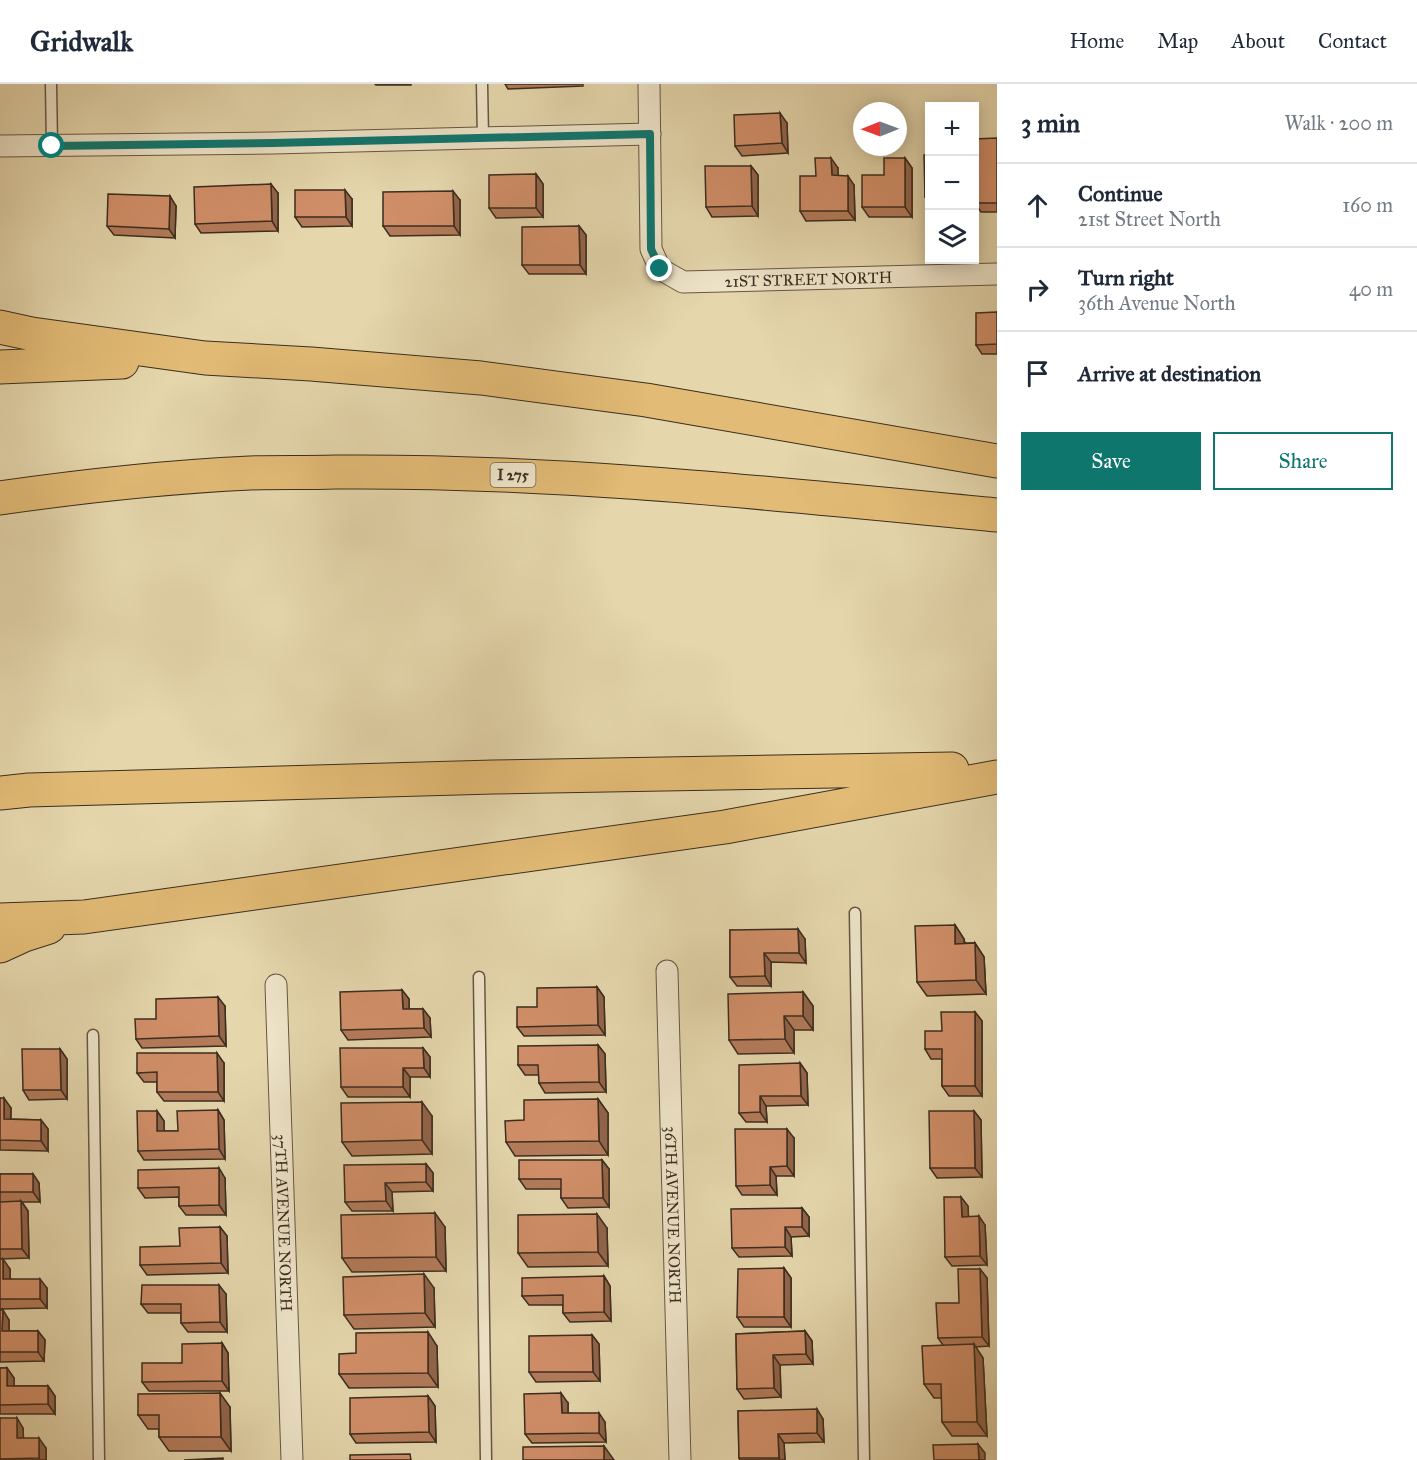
<!DOCTYPE html>
<meta charset="utf-8">
<style>
body{margin:0;font-family:"IM FELL Great Primer",serif;background:#f2f2f3;color:#1f2937}
.controls{position:absolute;right:18px;top:18px;display:grid;overflow:hidden;border-radius:0px;box-shadow:0 3px 15px #0003}
.controls button{width:54px;height:54px;display:grid;place-items:center;padding:0;border:0;border-bottom:2px solid #e0e1e3;background:#fff;color:#1f2937;font:30px sans-serif}
.compass{position:absolute;left:853px;top:18px;width:54px;height:54px;border-radius:50%;background:#fff;box-shadow:0 3px 15px #0003;rotate:269deg}
.stop{position:absolute;width:18px;height:18px;margin:-14px;border:4px solid #0f766e;border-radius:50%;background:#fff}
.stop.end{background:#0f766e;border-color:#fff;box-shadow:0 2px 6px #0008}
.list{margin:0;padding:0;list-style:none}
h2{display:flex;justify-content:space-between;align-items:center;height:78px;margin:0;padding:0 24px;font-size:26px}
h2 small{font-size:20px;font-weight:400;color:#747a83}
.list li{display:grid;grid-template-columns:39px 1fr auto;gap:18px;align-items:center;box-sizing:border-box;height:84px;padding:0 24px;border-top:2px solid #e0e1e3}
.list b{display:block;font-size:22px;white-space:nowrap}
.list p{margin:0;font-size:20px;white-space:nowrap;color:#747a83}
.list em{font-size:20px;font-style:normal;color:#747a83}
.actions{display:flex;gap:12px;padding:18px 24px}
.actions a{flex:1;padding:14px 0;border:2px solid #0f766e;border-radius:0px;text-align:center;font-size:21px;color:#0f766e}
.actions .main{background:#0f766e;color:#fff}
.icon{flex:none;width:33px;height:33px;fill:none;stroke:currentColor;stroke-width:2;stroke-linecap:round;stroke-linejoin:round}
.map{position:relative;flex:none;width:997px;height:1376px;overflow:hidden}
header{display:flex;align-items:center;gap:36px;box-sizing:border-box;height:84px;padding:0 30px;background:#fff;border-bottom:2px solid #e0e1e3}
header strong{font-size:28px}
nav{display:flex;gap:33px;margin-inline-start:auto;font-size:21px}
main{display:flex}
aside{flex:1;background:#fff}
.map>svg:first-child{display:block}
.lines{fill:none;stroke-linecap:round;stroke-linejoin:round}
.service-casing{stroke:#665742;stroke-width:13}
.minor-casing{stroke:#665742;stroke-width:23}
.motorway-casing{stroke:#3b2d1f;stroke-width:35}
.service{stroke:#eee4c9;stroke-width:10}
.minor{stroke:#eee4c9;stroke-width:21}
.motorway{stroke:#e2bb76;stroke-width:33}
.wall{fill:#b47b5a;stroke:#3b2d1f;stroke-width:1.5}
.shaded-wall{fill:#92644a;stroke:#3b2d1f;stroke-width:1.5}
.building{fill:#d18f69;stroke:#3b2d1f;stroke-width:1.5}
.route{stroke:#0f766e;stroke-width:8}
.labels{text-anchor:middle;dominant-baseline:central;stroke-width:4.5;stroke-linejoin:round;paint-order:stroke}
.shield{fill:#eee4c9;stroke:#716452;stroke-width:1.5}
.shield-label{font-size:15px;font-weight:bold;fill:#3b2d1f}
.street-label{font-size:16px;fill:#3b2d1f;stroke:#eee4c9}
</style>
<header>
<strong>Gridwalk</strong>
<nav><a>Home</a><a>Map</a><a>About</a><a>Contact</a></nav>
</header>
<main>
<div class="map">
<svg width="997" height="1376" viewBox="0 0 997 1376">
<rect width="100%" height="100%" fill="#e5d6ac"/>
<filter id="stains"><feTurbulence type="fractalNoise" baseFrequency=".00333" numOctaves="4"/><feColorMatrix values="0 0 0 0 .2 0 0 0 0 .09 0 0 0 0 .02 0 0 0 .5 -.17"/></filter>
<radialGradient id="worn" r=".72"><stop offset=".6" stop-color="#630" stop-opacity="0"/><stop offset="1" stop-color="#630" stop-opacity=".3"/></radialGradient>
<g class="lines">
<defs>
<path id="service" d="M51,0L52,62
M482,0L483,54
M855,829L864,1376
M479,893L486,1376
M93,951L99,1376"/>
<g id="minor">
<path id="s1" d="M649,0L651,165L660,185L683,198L997,190"/>
<path d="M0,62L273,59L650,50"/>
<path id="s2" d="M667,887L680,1376"/>
<path id="s3" d="M276,901L292,1376"/>
</g>
<path id="motorway" d="M0,243L32,250L205,274L311,280L481,294L646,316L997,377
M0,283L122,278
M0,414C83,402 166,393 250,389C278,388 307,389 335,388C557,386 777,410 997,431
M0,709L29,706L493,693L952,685
M0,836L84,833L725,743L997,693
M0,862L24,851L49,843"/>
</defs>
<use href="#service" class="service-casing"/>
<use href="#minor" class="minor-casing"/>
<use href="#motorway" class="motorway-casing"/>
<use href="#service" class="service"/>
<use href="#minor" class="minor"/>
<use href="#motorway" class="motorway"/>
</g>
<path class="wall" d="M375,0H411V1H376Z
M505,0H583V2L508,5Z
M787,39L788,69L742,72L735,62Z
M997,54V128H981L975,119Z
M930,71V120L925,113Z
M905,74L912,84V133H869L862,123L884,91Z
M751,82L758,91V132L712,133L706,123Z
M838,84V92L854,101L855,136L806,137L800,127L816,92Z
M536,90L543,100V133L496,134L489,124Z
M278,109V147L201,149L195,140Z
M352,115V142L302,143L295,133Z
M460,116V151L390,152L383,142Z
M176,122L175,154L114,151L107,142Z
M579,142L586,151V190H529L522,181Z
M997,228V270H982L976,261Z
M955,841L964,855L965,859H975L984,873L986,910L927,912L917,898Z
M730,846L805,855L806,879L771,878V902H737L730,893Z
M597,903L604,913L605,951L524,952L517,943L537,923Z
M402,906L409,915V925H423L430,934L431,953L348,956L341,946Z
M803,908L813,922V946H794V969L738,970L729,956Z
M225,922L226,962L142,964L136,955Z
M975,928L982,937V1012H949L942,1002V975H931L925,965L942,947Z
M598,961L605,970L606,1008L545,1009L539,999V991H525L518,981Z
M423,964L430,973V993H410V1013H348L341,1003Z
M60,965L67,975V1015L29,1016L23,1006Z
M224,979V1017H164L157,1008V998H144L137,989Z
M800,979L807,989L808,1021L766,1022L767,1038H746L739,1029Z
M0,1014L11,1024V1035L41,1036L48,1045V1067L0,1066Z
M598,1015L608,1029V1071L515,1072L506,1058L524,1036Z
M218,1026L224,1036L225,1075L144,1076L138,1067L157,1027L164,1037V1047H178Z
M974,1027L981,1036L982,1093L937,1094L930,1084Z
M432,1032V1070L352,1072L342,1058Z
M794,1054V1092H776L777,1111H742L736,1102Z
M602,1076L609,1085V1123L568,1124L561,1114V1105H526L519,1095Z
M426,1080L433,1089V1107L392,1108L393,1127H352L345,1118Z
M0,1090H33L39,1099L40,1118H22L28,1127L29,1174L0,1175Z
M225,1094L226,1131H186L179,1122V1113L145,1114L138,1104Z
M968,1122V1132L985,1141L987,1181L952,1182L945,1173Z
M802,1124L809,1133V1152L791,1153L792,1172L739,1173L732,1164Z
M220,1143L227,1152L228,1189L147,1191L140,1181Z
M445,1143L446,1187L352,1188L342,1174Z
M607,1144L608,1182L528,1183L518,1169Z
M0,1175L10,1185V1195L47,1204V1224L0,1225Z
M784,1184L791,1194V1243H744L737,1233Z
M980,1185L987,1194L989,1262L975,1263L983,1274L987,1352H952L942,1338V1314H934L924,1300L943,1261L938,1254Z
M604,1192L610,1202L611,1237L570,1238L563,1229V1221H529L522,1212Z
M434,1204L435,1243L354,1245L344,1231Z
M226,1210L227,1248H188L181,1239V1229H148L141,1220Z
M0,1226L9,1236V1247H38L45,1256L44,1277L0,1278Z
M805,1247L812,1257L813,1280L780,1281L781,1313L744,1315L737,1305L736,1250Z
M592,1251L599,1260L600,1297L536,1298L529,1288Z
M222,1259L228,1269L229,1307H149L142,1298Z
M437,1262L438,1303L349,1304L339,1290L356,1269Z
M0,1284H7L14,1294V1302H48L55,1312V1330H0Z
M428,1312L435,1322L436,1358L356,1359L350,1350Z
M568,1319V1329L605,1338L606,1358L532,1359L525,1350Z
M230,1323L231,1367H169L159,1353V1345H148L138,1331Z
M738,1327L823,1335L824,1358L784,1359L785,1376H740L739,1374Z
M0,1334L23,1344V1354L46,1364V1376H0Z"/>
<path class="shaded-wall" d="M780,29L787,39L788,69L782,59Z
M831,74L838,84V101L832,91Z
M905,74L912,84V133L905,123Z
M751,82L758,91V132L752,122Z
M536,90L543,100V133L536,124Z
M848,92L854,101L855,136L848,127Z
M271,100L278,109V147L272,137Z
M345,106L352,115V142L346,133Z
M453,107L460,116V151L454,142Z
M170,112L176,122L175,154L169,145Z
M579,142L586,151V190L580,181Z
M955,841L964,855L965,873L955,860Z
M798,845L805,855L806,879L799,869Z
M975,859L984,873L986,910L976,896Z
M764,869L771,878V902L765,892Z
M597,903L604,913L605,951L598,941Z
M402,906L409,915V935L403,925Z
M803,908L813,922V946L803,932Z
M218,913L225,922L226,962L219,952Z
M423,925L430,934L431,953L424,944Z
M975,928L982,937V1012L975,1002Z
M784,932L794,946V969L785,955Z
M598,961L605,970L606,1008L599,998Z
M423,964L430,973V993L424,984Z
M60,965L67,975V1015L61,1006Z
M217,969L224,979V1017L218,1008Z
M800,979L807,989L808,1021L801,1012Z
M403,984L410,993V1013L403,1003Z
M760,1012L766,1022L767,1038L760,1028Z
M4,1014L11,1024L10,1045L4,1035Z
M598,1015L608,1029V1071L599,1057Z
M422,1018L432,1032V1070L422,1056Z
M218,1026L224,1036L225,1075L219,1065Z
M157,1027L164,1037V1056L157,1047Z
M974,1027L981,1036L982,1093L975,1084Z
M41,1036L48,1045V1067L41,1057Z
M787,1045L794,1054V1092L787,1082Z
M602,1076L609,1085V1123L603,1114Z
M426,1080L433,1089V1107L426,1098Z
M770,1083L776,1092L777,1111L770,1101Z
M219,1084L225,1094L226,1131L219,1121Z
M33,1090L39,1099L40,1118L33,1108Z
M385,1099L392,1108L393,1127L386,1117Z
M961,1113L968,1122L969,1142L962,1133Z
M21,1117L28,1127L29,1174L22,1165Z
M802,1124L809,1133V1152L802,1143Z
M435,1129L445,1143L446,1187L436,1173Z
M597,1130L607,1144L608,1182L598,1168Z
M979,1132L985,1141L987,1181L980,1172Z
M220,1143L227,1152L228,1189L221,1179Z
M785,1143L791,1153L792,1172L785,1163Z
M3,1175L10,1185V1204L3,1195Z
M784,1184L791,1194V1243L784,1233Z
M980,1185L987,1194L989,1262L982,1253Z
M424,1190L434,1204L435,1243L425,1229Z
M604,1192L610,1202L611,1237L604,1228Z
M40,1195L47,1204V1224L40,1215Z
M219,1201L226,1210L227,1248L220,1238Z
M3,1226L9,1236V1257L2,1247Z
M38,1247L45,1256L44,1277L38,1268Z
M805,1247L812,1257L813,1280L806,1270Z
M428,1248L437,1262L438,1303L428,1289Z
M592,1251L599,1260L600,1297L593,1288Z
M222,1259L228,1269L229,1307L222,1297Z
M974,1260L983,1274L987,1352L977,1338Z
M773,1271L780,1281L781,1313L774,1304Z
M7,1284L14,1294V1312L7,1302Z
M48,1302L55,1312V1330L48,1320Z
M220,1309L230,1323L231,1367L221,1353Z
M561,1309L568,1319V1339L562,1329Z
M428,1312L435,1322L436,1358L429,1348Z
M817,1325L823,1335L824,1358L817,1349Z
M599,1329L605,1338L606,1358L599,1349Z
M17,1334L23,1344L24,1364L17,1354Z
M778,1350L784,1359L785,1376H780L779,1374Z
M39,1354L46,1364V1376H40L39,1374Z
M978,1360L985,1369V1376H979Z
M604,1362L614,1376H604Z"/>
<path class="building" d="M780,29L782,59L735,62L734,31Z
M997,54V119H975V55Z
M924,71H930V113H925Z
M815,74H831L832,91L848,92V127H800V92H816Z
M884,74H905V123H862V91H884Z
M705,82H751L752,122L706,123Z
M536,90V124H489V91Z
M271,100L272,137L195,140L194,103Z
M295,106H345L346,133H295Z
M453,107L454,142H383V108Z
M108,110L170,112L169,145L107,142Z
M579,142L580,181H522V143Z
M997,228V260L976,261V229Z
M955,841V860L975,859L976,896L917,898L915,842Z
M798,845L799,869H764L765,892L730,893V846Z
M597,903L598,941L517,943V923H537V904Z
M402,906L403,925H423L424,944L341,946L340,908Z
M803,908V932H784L785,955L729,956L728,910Z
M218,913L219,952L136,955L135,935H156V915Z
M941,928H975V1002H942V965H925V947H942Z
M598,961L599,998L539,999L538,981H518V962Z
M340,964H423L424,984H403V1003H341Z
M22,965H60L61,1006H23Z
M137,969H217L218,1008H157V988L137,989Z
M800,979L801,1012H760V1028L739,1029V981Z
M0,1014H4V1035L41,1036V1057L0,1056Z
M598,1015L599,1057L506,1058L505,1037L524,1036V1016Z
M422,1018V1056L342,1058L341,1019Z
M218,1026L219,1065L138,1067L137,1027H157V1047H178L177,1027Z
M929,1027H974L975,1084H930Z
M735,1045H787V1082L770,1083V1101L736,1102Z
M519,1076H602L603,1114H561V1095H519Z
M426,1080V1098L385,1099L386,1117L345,1118L344,1081Z
M219,1084V1121L179,1122V1103L138,1104V1086Z
M0,1090H33V1108H0Z
M944,1113H961L962,1133L979,1132L980,1172L945,1173Z
M21,1117L22,1165H0V1118Z
M802,1124V1143H785V1163L732,1164L731,1125Z
M435,1129L436,1173L342,1174L341,1131Z
M597,1130L598,1168L518,1169V1131Z
M220,1143L221,1179L140,1181V1163L180,1162L179,1144Z
M0,1175H3V1195H40V1215H0Z
M784,1184V1233H737L738,1185Z
M958,1185H980L982,1253L938,1254L936,1219H959Z
M424,1190L425,1229L344,1231L343,1193Z
M604,1192V1228L563,1229V1211L522,1212V1194Z
M142,1201H219L220,1238L181,1239V1220H141Z
M0,1226H3L2,1247H38V1268H0Z
M805,1247L806,1270L773,1271L774,1304L737,1305L736,1250Z
M428,1248V1289L339,1290V1270L356,1269V1249Z
M592,1251L593,1288H529V1252Z
M222,1259V1297L142,1298V1279H182V1260Z
M974,1260L977,1338H942L941,1300H924L922,1262Z
M0,1284H7V1302H48V1320L0,1321Z
M220,1309L221,1353H159V1331H138V1310Z
M561,1309L562,1329H599V1349L525,1350L524,1310Z
M428,1312L429,1348L350,1350V1314Z
M817,1325V1349L778,1350L779,1374H739L738,1327Z
M0,1334H17V1354H39V1374L0,1375Z
M978,1360L979,1376H934L933,1361Z
M604,1362V1376H523V1363Z
M410,1370L411,1376H350V1371Z
M223,1374V1376H184Z"/>
<g class="lines">
<path class="route" d="M52,62L273,59L650,50L651,165L660,185"/>
</g>
<g class="labels">
<rect class="shield" x="490.5" y="379" width="45" height="24" rx="4.5"/>
<g class="shield-label">
<text x="513" y="391">I 275</text>
</g>
<g class="street-label">
<text stroke="none"><textPath href="#s1" startOffset="339">21ST STREET NORTH</textPath></text>
<text stroke="none"><textPath href="#s2" startOffset="244">36TH AVENUE NORTH</textPath></text>
<text stroke="none"><textPath href="#s3" startOffset="238">37TH AVENUE NORTH</textPath></text>
</g>
</g>
<rect width="100%" height="100%" filter="url(#stains)"/>
<rect width="100%" height="100%" fill="url(#worn)"/>
</svg>
<div class="controls">
<button>+</button>
<button>−</button>
<button><svg class="icon" aria-label="layers" viewBox="0 0 24 24"><path d="M12 4l9 5-9 5-9-5zM3 14l9 5 9-5"/></svg></button>
</div>
<svg class="compass" viewBox="-18 -18 36 36"><path d="M0-13l5 13h-10z" fill="#e53935"/><path d="M0 13l5-13h-10z" fill="#747a83"/></svg>
<div class="stop" style="left:52px;top:62px"></div>
<div class="stop end" style="left:660px;top:185px"></div>
</div>
<aside>
<h2>3 min<small>Walk · 200 m</small></h2>
<ul class="list">
<li><svg class="icon" aria-label="ahead" viewBox="0 0 24 24"><path d="M12 20V5M6 11l6-6 6 6"/></svg><div><b>Continue</b><p>21st Street North</p></div><em>160 m</em></li>
<li><svg class="icon" aria-label="right" viewBox="0 0 24 24"><path d="M7 20v-9h11M14 6l5 5-5 5"/></svg><div><b>Turn right</b><p>36th Avenue North</p></div><em>40 m</em></li>
<li><svg class="icon" aria-label="arrive" viewBox="0 0 24 24"><path d="M6 21V4h12l-3 4 3 4H6"/></svg><div><b>Arrive at destination</b></div></li>
</ul>
<div class="actions"><a class="main">Save</a><a>Share</a></div>
</aside>
</main>
